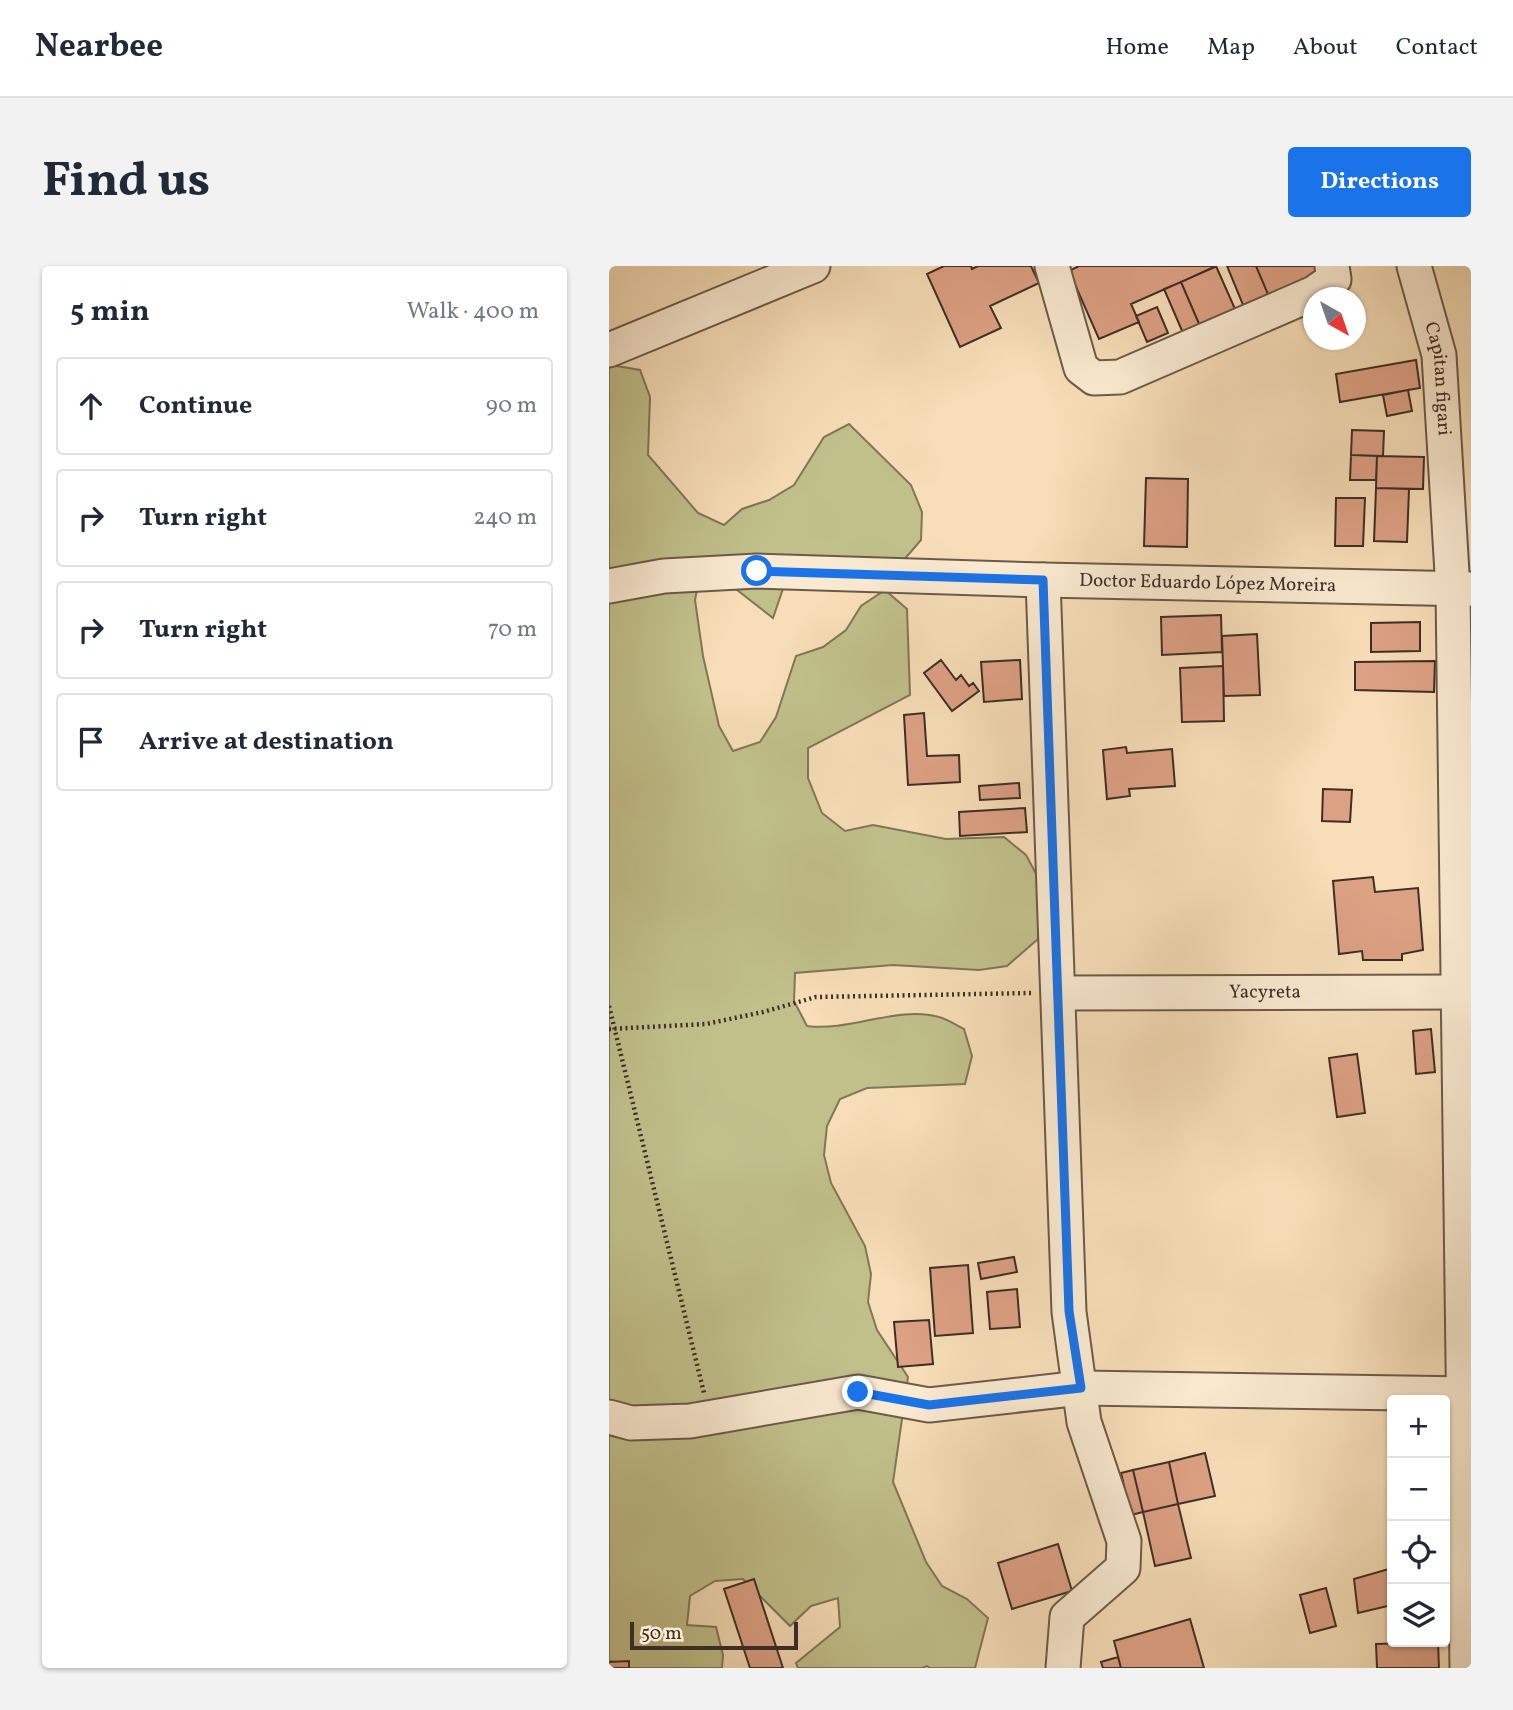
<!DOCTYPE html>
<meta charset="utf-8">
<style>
body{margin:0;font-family:Vollkorn,serif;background:#f2f2f3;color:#1f2937}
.controls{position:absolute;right:21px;bottom:21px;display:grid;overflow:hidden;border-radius:7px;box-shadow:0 2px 5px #0004}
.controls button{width:63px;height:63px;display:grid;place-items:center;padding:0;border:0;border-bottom:2px solid #e0e1e3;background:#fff;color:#1f2937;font:35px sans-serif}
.compass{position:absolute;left:694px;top:21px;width:63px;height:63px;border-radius:50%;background:#fff;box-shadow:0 2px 5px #0004;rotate:140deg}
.scale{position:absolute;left:21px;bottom:18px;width:168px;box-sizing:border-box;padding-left:7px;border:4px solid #3e2e26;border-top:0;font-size:19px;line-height:24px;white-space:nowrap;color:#3e2e26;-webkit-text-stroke:5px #faead1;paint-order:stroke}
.stop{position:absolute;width:21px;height:21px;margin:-16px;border:5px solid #1a73e8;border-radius:50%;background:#fff}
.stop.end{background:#1a73e8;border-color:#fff;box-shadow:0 2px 7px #0008}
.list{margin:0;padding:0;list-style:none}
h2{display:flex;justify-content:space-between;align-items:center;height:91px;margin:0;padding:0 28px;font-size:30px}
h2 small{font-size:23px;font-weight:400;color:#747a83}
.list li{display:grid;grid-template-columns:46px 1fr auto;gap:21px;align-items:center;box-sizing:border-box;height:98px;margin:0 14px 14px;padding:0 14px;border:2px solid #e0e1e3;border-radius:7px}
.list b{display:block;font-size:26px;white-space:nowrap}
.list em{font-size:23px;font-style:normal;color:#747a83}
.icon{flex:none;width:38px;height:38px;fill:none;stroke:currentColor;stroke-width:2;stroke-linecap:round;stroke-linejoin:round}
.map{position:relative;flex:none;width:862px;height:1402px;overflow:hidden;border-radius:7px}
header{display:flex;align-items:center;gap:42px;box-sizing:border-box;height:98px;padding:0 35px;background:#fff;border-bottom:2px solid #e0e1e3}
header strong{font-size:33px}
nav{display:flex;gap:38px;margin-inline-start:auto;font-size:24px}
.intro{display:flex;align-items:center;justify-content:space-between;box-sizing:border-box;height:168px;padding:0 42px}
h1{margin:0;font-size:49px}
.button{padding:18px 32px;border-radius:7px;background:#1a73e8;color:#fff;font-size:24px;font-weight:700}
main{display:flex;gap:42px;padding:0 42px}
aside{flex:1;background:#fff;border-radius:7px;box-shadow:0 2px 5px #0004}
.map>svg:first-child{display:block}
.green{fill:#c1c08b;stroke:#807758;stroke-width:2}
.building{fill:#dda184;stroke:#3e2e26;stroke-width:2}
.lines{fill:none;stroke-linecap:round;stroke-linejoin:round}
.minor-casing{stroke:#6c5a4a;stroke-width:37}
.path{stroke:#3e2e26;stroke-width:4.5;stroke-dasharray:2 3.5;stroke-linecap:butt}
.minor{stroke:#faead1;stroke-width:33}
.route{stroke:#1a73e8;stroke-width:9}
.labels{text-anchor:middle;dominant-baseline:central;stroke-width:6;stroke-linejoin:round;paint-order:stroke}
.street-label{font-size:19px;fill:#3e2e26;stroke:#faead1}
</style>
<header>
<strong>Nearbee</strong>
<nav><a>Home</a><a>Map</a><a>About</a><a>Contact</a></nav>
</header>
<div class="intro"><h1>Find us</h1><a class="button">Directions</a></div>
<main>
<aside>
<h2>5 min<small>Walk · 400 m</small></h2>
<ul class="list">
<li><svg class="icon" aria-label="ahead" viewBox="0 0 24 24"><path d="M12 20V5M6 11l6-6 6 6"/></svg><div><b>Continue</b></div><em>90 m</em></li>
<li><svg class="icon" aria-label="right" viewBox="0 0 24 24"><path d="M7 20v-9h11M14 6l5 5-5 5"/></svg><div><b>Turn right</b></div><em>240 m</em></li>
<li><svg class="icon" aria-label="right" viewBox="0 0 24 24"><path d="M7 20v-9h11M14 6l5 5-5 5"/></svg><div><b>Turn right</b></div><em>70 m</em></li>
<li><svg class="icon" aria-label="arrive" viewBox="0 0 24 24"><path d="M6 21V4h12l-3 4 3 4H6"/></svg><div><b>Arrive at destination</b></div></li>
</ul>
</aside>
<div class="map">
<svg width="862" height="1402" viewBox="0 0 862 1402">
<rect width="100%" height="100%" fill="#f7deb8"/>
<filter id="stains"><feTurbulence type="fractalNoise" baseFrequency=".00286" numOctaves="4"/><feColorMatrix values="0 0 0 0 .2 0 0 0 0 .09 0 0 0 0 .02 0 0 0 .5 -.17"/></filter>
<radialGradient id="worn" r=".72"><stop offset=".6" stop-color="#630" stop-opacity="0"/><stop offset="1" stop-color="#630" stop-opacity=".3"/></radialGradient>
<path class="green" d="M2,99L31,104L41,131L39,189L89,247L115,259L133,243L160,234L185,219L215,171L240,158L302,219L313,246L312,274L293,296L178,311L164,352L119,317L91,309L86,334L94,390L110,460L124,485L151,476L167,451L187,390L214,381L237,364L252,340L276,324L298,343L301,429L199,482V512L213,547L236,565L264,559L337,573L395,571L417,589L432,617L429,673L398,700L370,704L284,699L186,707L185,735L198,760C241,766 289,739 330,751C338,753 347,759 355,763L363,790L356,818L258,822L231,833L218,860L215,889L222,917L256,980L262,1008L259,1036L268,1064L299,1111L284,1216L317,1296L333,1320L358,1333L379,1352L366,1402H321L318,1400L313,1402H189L187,1397L231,1361L229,1332L202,1340L181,1360L134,1313L106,1315L81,1330L78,1359L107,1361L114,1389L113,1402H9L6,1396L0,1395V100Z"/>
<path class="building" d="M335,0H362L363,3L369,0H422L430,17L381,40L392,62L351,81L318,8Z
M470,0H608L522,38L530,56L490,73L460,5Z
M607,0L630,52L594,67L572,16Z
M618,0H647L664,40L639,51Z
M647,0H715L664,40Z
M572,16L594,67L577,74L555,23Z
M548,41L559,67L538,76L527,50Z
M807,94L811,122L731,136L727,108Z
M799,124L803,145L778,150L774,129Z
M743,164L775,165L774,190L742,189Z
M742,189L768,190L767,214H741Z
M768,190L815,191L814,223L767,222Z
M537,212L579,213L578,281L535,280Z
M767,222L800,223L798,276L765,275Z
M727,232H756L754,280H726Z
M612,349L613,386L553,389L552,351Z
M811,356V385L762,386V357Z
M648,368L651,429L615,430L613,370Z
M332,394L347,414L352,409L360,420L364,417L370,425L343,445L315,407Z
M411,394L413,433L375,436L372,396Z
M826,395L825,426L746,424V396Z
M614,400L615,455L573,456L571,402Z
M315,447L318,490L350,489L351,516L299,519L295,449Z
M517,481L518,487L563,483L566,520L520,523L521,530L498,533L494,484Z
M410,517L411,532L371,534L370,520Z
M714,523L743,524L741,556L713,555Z
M416,542L418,566L351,570L350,546Z
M764,611L766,626L809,622L814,684L793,688V694H754L753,685L730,688L724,615Z
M822,763L826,806L807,808L804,765Z
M748,788L756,847L728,851L720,792Z
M405,991L408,1006L372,1013L369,997Z
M359,999L364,1067L326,1070L321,1002Z
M408,1023L411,1061L381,1063L378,1026Z
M320,1054L324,1098L289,1101L285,1056Z
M596,1187L606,1230L569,1238L560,1196Z
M560,1196L569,1238L534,1246L524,1204Z
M524,1204L534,1246L522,1249L512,1207Z
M569,1238L582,1292L546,1300L534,1246Z
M449,1278L463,1325L403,1343L389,1297Z
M783,1302V1339L749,1347L745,1313Z
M145,1313L174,1402H141L115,1323Z
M717,1322L727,1360L701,1367L691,1329Z
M581,1353L595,1402H512L505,1375Z
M829,1376L830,1402H768L767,1378Z
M509,1391L512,1402H494L492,1396Z
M20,1395V1402H0V1396Z"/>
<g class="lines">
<defs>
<g id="minor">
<path d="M443,0L472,102L485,112L511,111L705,27L725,13L723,0"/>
<path id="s1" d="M805,0L830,89L844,324L858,1402"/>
<path d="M0,84L204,0"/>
<path d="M434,314L460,1046L475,1156L515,1275L514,1302L458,1351L454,1402"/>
<path id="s2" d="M0,320L55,310L148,305L434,314L862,323"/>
<path id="s3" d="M451,727L862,726"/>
<path d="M0,1151L22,1157L81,1155L249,1126L320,1139L472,1122L862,1128"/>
</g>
</defs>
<use href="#minor" class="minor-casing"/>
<path class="path" d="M0,740L95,1127
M0,763L97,758L154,746L207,731L422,727"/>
<use href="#minor" class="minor"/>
</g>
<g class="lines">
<path class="route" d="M148,305L434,314L460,1045L472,1122L320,1139L249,1126"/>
</g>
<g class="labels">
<g class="street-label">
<text stroke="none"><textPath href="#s1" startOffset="116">Capitan figari</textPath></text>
<text stroke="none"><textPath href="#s2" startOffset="600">Doctor Eduardo López Moreira</textPath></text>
<text stroke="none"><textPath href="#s3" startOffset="205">Yacyreta</textPath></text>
</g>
</g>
<rect width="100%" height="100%" filter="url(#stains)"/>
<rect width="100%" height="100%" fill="url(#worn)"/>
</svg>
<div class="controls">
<button>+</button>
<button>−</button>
<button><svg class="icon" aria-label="locate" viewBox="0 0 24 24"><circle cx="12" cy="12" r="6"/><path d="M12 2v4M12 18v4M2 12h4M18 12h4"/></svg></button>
<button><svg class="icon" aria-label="layers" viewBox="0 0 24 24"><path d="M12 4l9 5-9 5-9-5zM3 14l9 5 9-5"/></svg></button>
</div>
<svg class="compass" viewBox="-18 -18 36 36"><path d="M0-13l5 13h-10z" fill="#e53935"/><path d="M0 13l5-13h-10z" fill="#747a83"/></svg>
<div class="scale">50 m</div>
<div class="stop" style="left:148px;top:305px"></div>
<div class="stop end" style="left:249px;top:1126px"></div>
</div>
</main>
